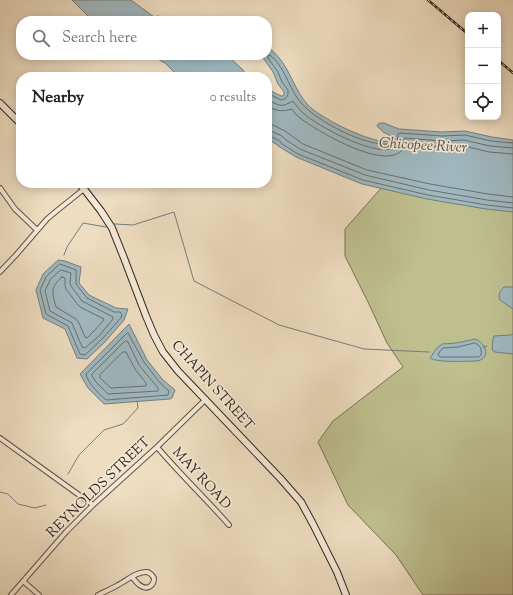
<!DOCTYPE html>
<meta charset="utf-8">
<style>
body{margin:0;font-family:"Sorts Mill Goudy",serif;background:#f2f2f2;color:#222}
.controls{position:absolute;right:12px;top:12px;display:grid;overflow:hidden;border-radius:8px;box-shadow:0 2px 10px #0003}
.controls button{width:36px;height:36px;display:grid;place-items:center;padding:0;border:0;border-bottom:1px solid #e0e0e0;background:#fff;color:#222;font:20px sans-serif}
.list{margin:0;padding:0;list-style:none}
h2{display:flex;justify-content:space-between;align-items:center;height:52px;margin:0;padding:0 16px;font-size:17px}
h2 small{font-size:13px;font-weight:400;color:#767676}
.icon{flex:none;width:22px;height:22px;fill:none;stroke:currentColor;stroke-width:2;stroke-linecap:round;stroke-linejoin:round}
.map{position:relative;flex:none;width:513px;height:595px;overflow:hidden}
.search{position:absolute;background:#fff;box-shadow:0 2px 10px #0003;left:16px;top:16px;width:256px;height:44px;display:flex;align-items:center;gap:10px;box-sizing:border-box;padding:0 14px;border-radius:16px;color:#767676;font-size:15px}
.panel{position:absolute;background:#fff;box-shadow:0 2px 10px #0003;left:16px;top:72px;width:256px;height:116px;border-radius:16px}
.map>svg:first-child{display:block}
.green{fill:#bebf8f;stroke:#797256}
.water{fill:#9fb8bf;stroke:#747e7f}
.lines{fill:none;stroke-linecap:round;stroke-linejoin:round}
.shore{stroke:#6a6f6e;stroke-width:1}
.stream{stroke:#747e7f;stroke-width:1}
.street-casing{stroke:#625447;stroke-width:6}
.secondary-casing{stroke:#34261e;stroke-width:8}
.street{stroke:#f4e9d7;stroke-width:4}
.secondary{stroke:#f4e9d7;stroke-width:6}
.rail-casing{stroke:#34261e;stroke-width:2.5}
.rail{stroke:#f4e9d7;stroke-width:1;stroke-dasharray:3;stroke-linecap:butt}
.labels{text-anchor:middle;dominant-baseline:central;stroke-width:3.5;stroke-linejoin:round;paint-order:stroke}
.street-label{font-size:14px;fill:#34261e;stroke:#f4e9d7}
.water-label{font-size:15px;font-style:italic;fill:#4f4a46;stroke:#f4e9d7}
</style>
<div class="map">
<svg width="513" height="595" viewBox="0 0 513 595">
<rect width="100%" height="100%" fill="#eeddc1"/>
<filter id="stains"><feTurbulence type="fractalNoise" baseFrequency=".005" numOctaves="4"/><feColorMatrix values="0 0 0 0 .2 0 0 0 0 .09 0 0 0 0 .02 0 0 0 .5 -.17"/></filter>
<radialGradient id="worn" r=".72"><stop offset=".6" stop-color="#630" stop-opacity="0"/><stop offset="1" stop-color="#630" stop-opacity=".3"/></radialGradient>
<path class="green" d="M383,186L513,206V595H423L396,555L348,505L318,442L333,421L403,367L387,343L368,302L345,256V229Z"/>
<path class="water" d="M72,0H131L154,17L158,16L168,21H93Z
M267,46C272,50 276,54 280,59C291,73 295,90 307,104C318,117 373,145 390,141C392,140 393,139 395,138L383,132L377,126L378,124L380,123H384L399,129L442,132L465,131L492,137L513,140V212L486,209L427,199L362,184L296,157L278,146V145L267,139V89L281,96H283L284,94V92L278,84L273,72L264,59L259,55H267Z
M150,55H246L234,56L231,59L241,68L249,77H179L165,63Z
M58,260L65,261L81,267L79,283L89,295L116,308L128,309L124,320L105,342L87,359L77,358L65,329L43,318L36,290L43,274Z
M504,287H513V309L500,300C498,294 500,291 504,287Z
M129,324L147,360L163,380L175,390L172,398L170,399L104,404L88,388L80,374Z
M513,334V354L495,352L492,350L493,339L494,336L510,335Z
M475,339C486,343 491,357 478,361C468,361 437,363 430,358L437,348L442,344L457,343Z"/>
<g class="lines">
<path class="shore" d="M267,93L281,100L285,99L288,95V90L282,82L278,72L268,58V56L270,55C284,66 288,85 298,99C312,119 359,143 383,144C391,145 399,144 398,134L400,133L442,136L465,135L491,141L513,143
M267,99C273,102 280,108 287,104C289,103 291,102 293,101C296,105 299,109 303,113C319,127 370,154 391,149C399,148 401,142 405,138L442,141L464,140L490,146L513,148
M267,106C276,111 282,112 292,109C294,112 297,116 300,118C319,132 371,162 394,155C401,153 404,148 409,144L442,147L464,146L489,152L513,154
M267,125H273L285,131L303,144L367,170L430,184L488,194L513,197
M267,131H271L282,136L286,140L300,149L365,175L429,190L487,200L513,203
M267,136H270L280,141L282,144L298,154L363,180L428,195L487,205L513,208
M60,264L76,270V284L87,298L114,312H120L122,314L121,318L102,339L85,355L80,354L68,326L46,314L40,290L46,277Z
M61,270L71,273L70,283L71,286L82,301L113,317V319L99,336L85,348L82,347L72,323L50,311L45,291L50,280Z
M62,277L65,278V284L66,289L78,305L82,308L104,319L103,321L94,331L87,338L85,337L79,323L76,319L56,307C52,293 50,287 62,277Z
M128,333L144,362L160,383L169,391L168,395L106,400C98,393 88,383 86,374L126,334Z
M126,341L128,342L139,365L158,388V391L108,394L96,382L92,376V374L124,342Z
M475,343C480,345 482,349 481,355L479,357H440L438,355L440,351L443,348L458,347Z
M123,352H126L135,369L146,383V386L111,388L100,378V375Z"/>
<path class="stream" d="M113,224H115L133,225L174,212L194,281L279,325L364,349L429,352
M64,255L67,247L83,223L106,227L108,226
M483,347L487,346
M68,474L79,455L104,430L123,424L138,408L137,401
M0,492L8,494L18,504L35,508L46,505"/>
<defs>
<path id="street" d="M0,188L15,209L37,230
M0,272L16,255L47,219L59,209L84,189
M0,438L93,505
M157,447C180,474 205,498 229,525
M23,581L39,595
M11,595L66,532L93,505L157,447L206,399
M98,595C104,592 111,589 118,585C126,581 137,571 147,572C151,573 152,575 154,578C154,582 153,585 149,587C142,590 136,582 132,577"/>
<path id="secondary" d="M0,103L21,124
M79,183L84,189L101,211L112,228L124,258L146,316L154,335L163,352L178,371L280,478L301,502L313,524L337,572L346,595"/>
</defs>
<use href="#street" class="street-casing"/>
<use href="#secondary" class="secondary-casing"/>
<use href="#street" class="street"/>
<use href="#secondary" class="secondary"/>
<defs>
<path id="rail" d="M428,0L468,34
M498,60L513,73"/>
</defs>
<use href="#rail" class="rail-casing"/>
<use href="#rail" class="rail"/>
</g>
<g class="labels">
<g class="street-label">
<text transform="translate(212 386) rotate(48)">CHAPIN STREET</text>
<text transform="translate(201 479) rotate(47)">MAY ROAD</text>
<text transform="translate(99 488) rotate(-44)">REYNOLDS STREET</text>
</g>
<g class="water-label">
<text transform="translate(423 146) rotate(3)">Chicopee River</text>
</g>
</g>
<rect width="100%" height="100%" filter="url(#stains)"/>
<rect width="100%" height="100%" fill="url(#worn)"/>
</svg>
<div class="controls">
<button>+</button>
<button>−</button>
<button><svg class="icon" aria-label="locate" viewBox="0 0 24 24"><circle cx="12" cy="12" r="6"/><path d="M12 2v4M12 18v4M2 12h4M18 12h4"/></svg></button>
</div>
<div class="search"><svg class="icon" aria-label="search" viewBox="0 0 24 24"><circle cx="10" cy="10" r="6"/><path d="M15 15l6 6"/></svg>Search here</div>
<section class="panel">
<h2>Nearby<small>0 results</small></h2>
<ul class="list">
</ul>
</section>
</div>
